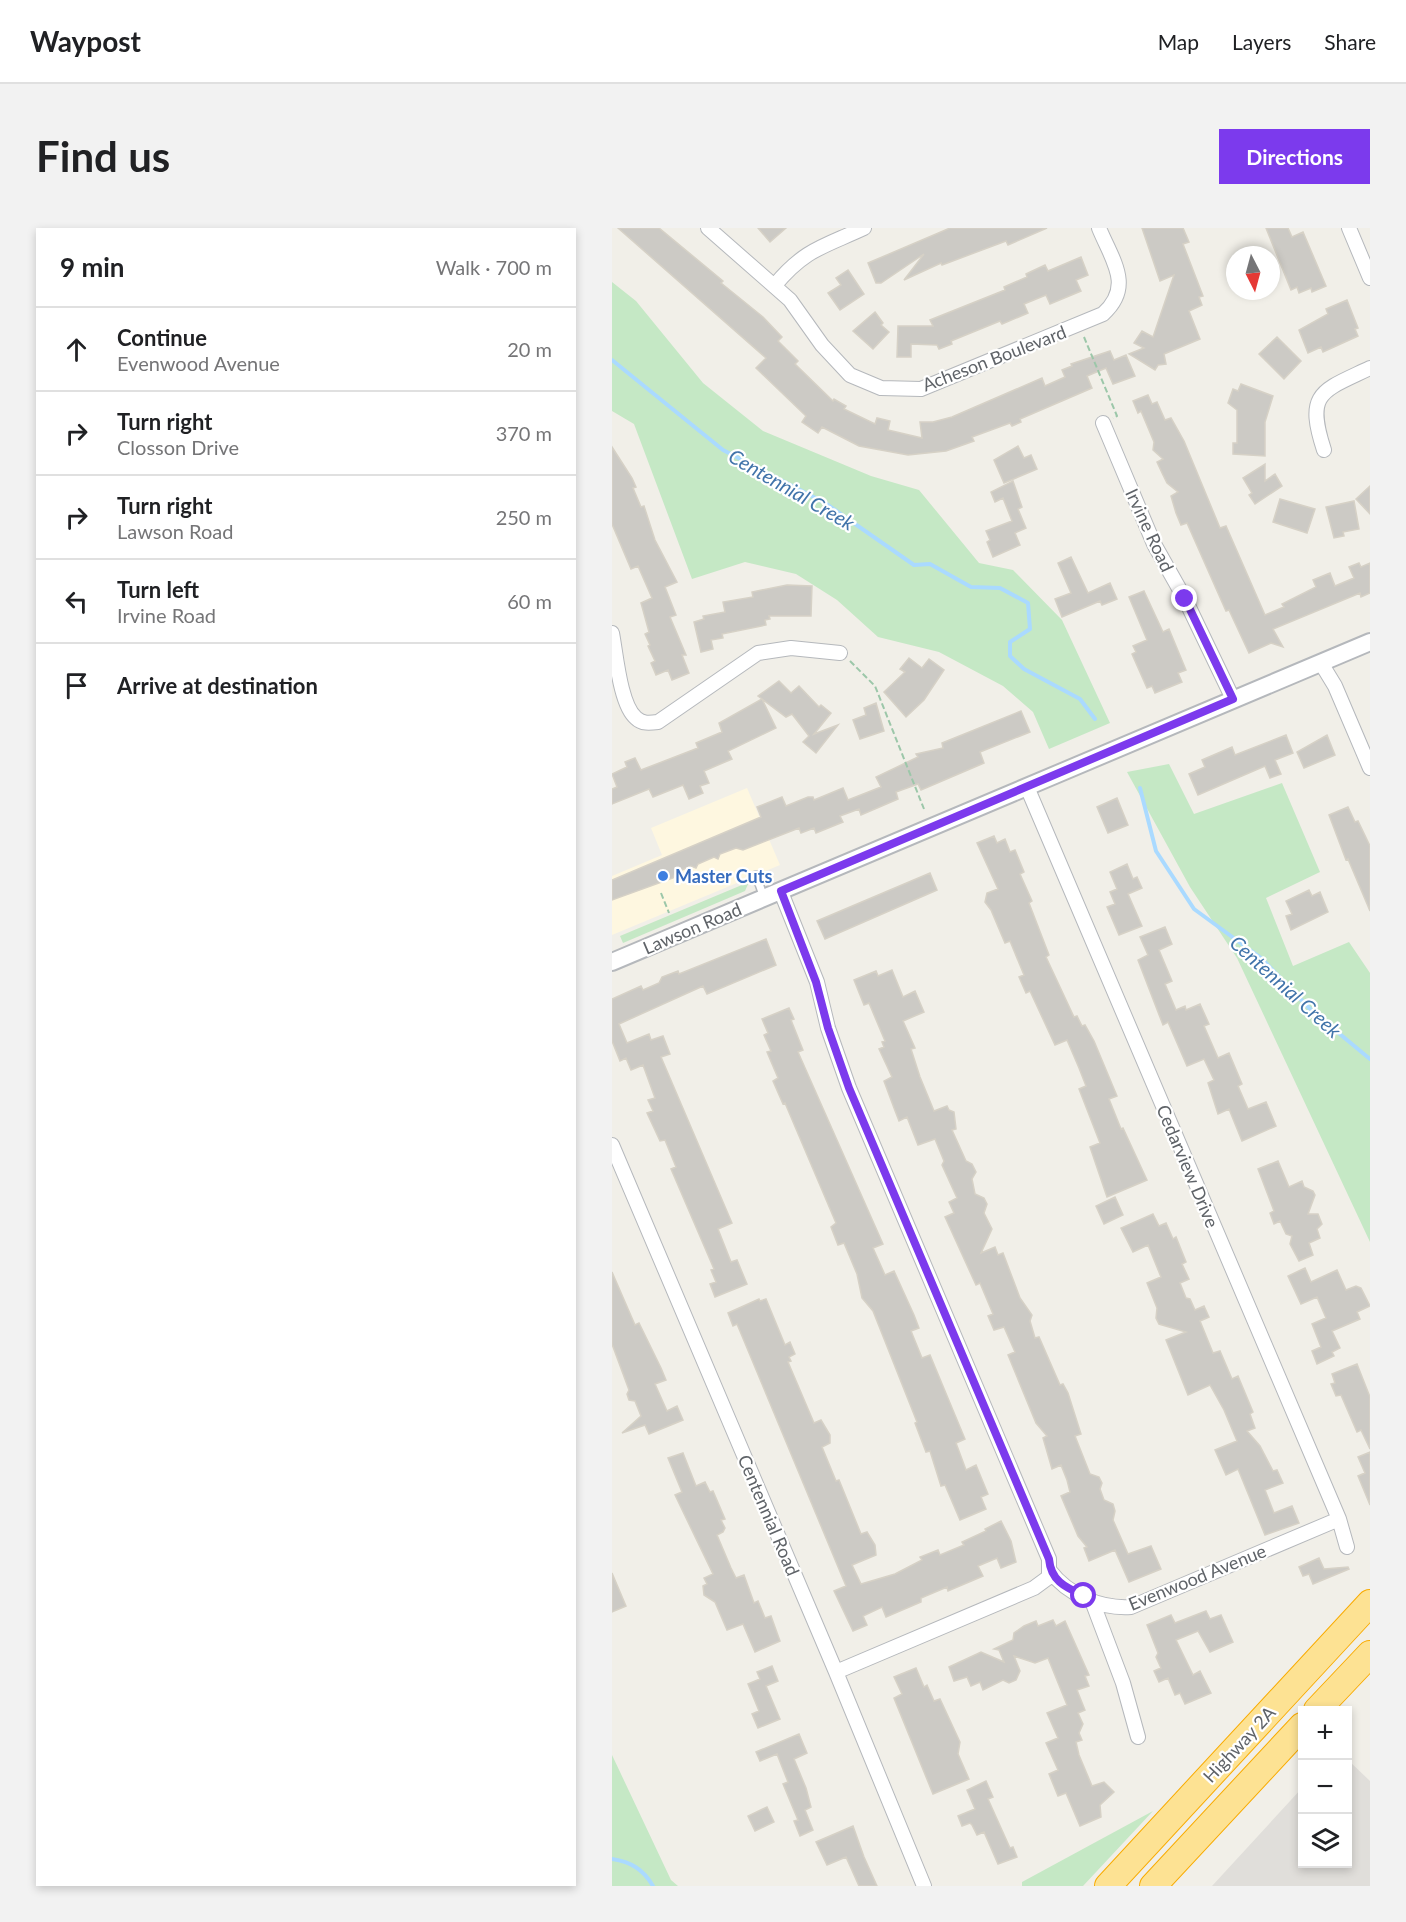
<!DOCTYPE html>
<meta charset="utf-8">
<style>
body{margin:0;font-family:Lato,sans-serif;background:#f2f2f2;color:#202124}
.controls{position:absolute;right:18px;bottom:18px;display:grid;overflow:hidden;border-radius:0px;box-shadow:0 3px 9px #0003}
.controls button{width:54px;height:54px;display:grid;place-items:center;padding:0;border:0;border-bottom:2px solid #e0e0e0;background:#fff;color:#202124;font:30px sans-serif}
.compass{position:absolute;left:614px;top:18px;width:54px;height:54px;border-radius:50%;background:#fff;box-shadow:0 3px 9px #0003;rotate:174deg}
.stop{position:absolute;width:18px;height:18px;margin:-14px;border:4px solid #7c3aed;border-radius:50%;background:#fff}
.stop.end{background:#7c3aed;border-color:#fff;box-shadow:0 2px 6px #0008}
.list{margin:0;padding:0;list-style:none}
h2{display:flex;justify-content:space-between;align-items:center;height:78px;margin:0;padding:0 24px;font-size:26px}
h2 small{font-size:20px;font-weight:400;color:#757577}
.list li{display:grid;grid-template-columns:39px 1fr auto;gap:18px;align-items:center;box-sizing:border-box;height:84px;padding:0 24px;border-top:2px solid #e0e0e0}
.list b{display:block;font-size:22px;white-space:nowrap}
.list p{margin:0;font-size:20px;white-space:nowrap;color:#757577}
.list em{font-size:20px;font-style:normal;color:#757577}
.icon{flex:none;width:33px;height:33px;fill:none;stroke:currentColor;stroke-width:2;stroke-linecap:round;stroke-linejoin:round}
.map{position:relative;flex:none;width:758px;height:1658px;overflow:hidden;border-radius:0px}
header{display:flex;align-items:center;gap:36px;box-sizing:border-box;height:84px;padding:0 30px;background:#fff;border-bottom:2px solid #e0e0e0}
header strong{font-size:28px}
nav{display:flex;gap:33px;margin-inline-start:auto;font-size:21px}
.intro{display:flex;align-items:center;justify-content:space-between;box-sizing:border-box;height:144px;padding:0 36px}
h1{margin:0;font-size:42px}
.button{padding:15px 27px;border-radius:0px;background:#7c3aed;color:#fff;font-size:21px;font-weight:700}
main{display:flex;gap:36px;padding:0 36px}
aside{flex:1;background:#fff;border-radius:0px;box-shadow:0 3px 9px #0003}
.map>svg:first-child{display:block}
.commercial{fill:#fef7e0}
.industrial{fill:#e0deda}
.green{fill:#c5e8c5}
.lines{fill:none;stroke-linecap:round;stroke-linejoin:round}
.stream{stroke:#aadaff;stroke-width:4}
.building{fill:#cccac5;stroke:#d6d1c6;stroke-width:1.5}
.service-casing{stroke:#b5b8bc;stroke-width:10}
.minor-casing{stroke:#b5b8bc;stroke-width:16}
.tertiary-casing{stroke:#b5b8bc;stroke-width:20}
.motorway-casing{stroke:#f9ab00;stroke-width:28}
.path{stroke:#9cc7a9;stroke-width:2;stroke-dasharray:6 3;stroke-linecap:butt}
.service{stroke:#fff;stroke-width:7}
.minor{stroke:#fff;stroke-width:14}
.tertiary{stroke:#fff;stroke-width:16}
.motorway{stroke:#fde293;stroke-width:26}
.route{stroke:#7c3aed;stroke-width:8}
.shop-dot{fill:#3f7fe0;stroke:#fff;stroke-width:2}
.labels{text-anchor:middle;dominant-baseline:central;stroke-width:4.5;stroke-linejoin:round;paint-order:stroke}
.street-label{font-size:18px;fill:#5f6368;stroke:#fff}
.shop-label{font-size:18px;font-weight:bold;fill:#366cbe;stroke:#fff;text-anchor:start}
.water-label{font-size:20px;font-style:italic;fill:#4174aa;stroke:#fff}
</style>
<header>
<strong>Waypost</strong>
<nav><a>Map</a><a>Layers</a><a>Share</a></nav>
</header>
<div class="intro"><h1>Find us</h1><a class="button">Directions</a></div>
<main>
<aside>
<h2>9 min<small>Walk · 700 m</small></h2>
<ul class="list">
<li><svg class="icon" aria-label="ahead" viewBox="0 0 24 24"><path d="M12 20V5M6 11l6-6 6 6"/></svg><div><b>Continue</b><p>Evenwood Avenue</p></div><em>20 m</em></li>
<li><svg class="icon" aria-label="right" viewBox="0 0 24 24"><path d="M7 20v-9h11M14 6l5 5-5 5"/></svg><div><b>Turn right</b><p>Closson Drive</p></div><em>370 m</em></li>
<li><svg class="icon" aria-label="right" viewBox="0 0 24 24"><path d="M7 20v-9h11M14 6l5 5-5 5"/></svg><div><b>Turn right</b><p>Lawson Road</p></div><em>250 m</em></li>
<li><svg class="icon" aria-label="left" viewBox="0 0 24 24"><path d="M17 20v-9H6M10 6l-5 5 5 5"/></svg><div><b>Turn left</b><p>Irvine Road</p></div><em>60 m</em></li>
<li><svg class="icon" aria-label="arrive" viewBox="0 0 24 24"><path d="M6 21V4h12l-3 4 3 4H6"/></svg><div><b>Arrive at destination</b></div></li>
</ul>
</aside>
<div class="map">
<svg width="758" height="1658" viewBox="0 0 758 1658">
<rect width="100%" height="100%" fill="#f1efe8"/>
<path class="commercial" d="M135,560L168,637L0,707V648L50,627L39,600Z"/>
<path class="industrial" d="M736,1532L758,1553V1658H600L690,1560V1636H736Z"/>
<path class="green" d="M0,54L24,73L91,155L151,203L259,248L307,262L367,335L401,342L450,392L498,495L437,521L421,484L391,458L327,424L266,409L225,372L184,346L133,334L80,351L22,196L0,183Z
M557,536L582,586L670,555L708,644L654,670L681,738L737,714L758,745V1014L625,730L578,659L515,544Z
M137,654L133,663L11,715L8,708Z
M0,1527L59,1652L66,1658H0Z
M541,1583L471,1658H410V1654Z"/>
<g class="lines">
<path class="stream" d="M0,132L111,222L213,275L302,337L318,336L359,359L388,360L416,375L418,401L398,414V428L412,441L468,471L483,491
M528,560L544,623L582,681L649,730L700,783L758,831
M0,1631C19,1634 31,1641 41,1658"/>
</g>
<path class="building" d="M6,0H47L111,53L109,55L151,89L170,109L166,113L186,133L183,136L221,173L222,171L234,178L232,181L263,196L265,190L278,193L276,202L310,210L308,194H321L340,189L430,150L433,158L453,149L450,142L460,138L459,136L498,123L502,132L514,127L523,148L501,156L494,140L475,148L480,160L408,191L409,194L400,198L398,195L360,209L362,213L334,223L296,227L247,218L210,199L206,205L190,194L194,188L144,140L154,130Z
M146,0H174L158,14Z
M338,0H435L396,17L394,13L330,37L329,35L292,52L312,26L269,55H264L256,35Z
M530,0H571L577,14L571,16L591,68L587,69L590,77L577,83L588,111L552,126L554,136L546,137L543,142L517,126L532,120L522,115L530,103L541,109L562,47L548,53Z
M654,0H676L680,9L691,4L714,58L700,64L699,60L687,65L685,59L679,62Z
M469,29L476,47L464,52L469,63L438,76L434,67L412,76L416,85L390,96L388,93L339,113L340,116L327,121L325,117L299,116V129H285L286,98H321L318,92L393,62L392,59L415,49L414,46L433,37L436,43Z
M236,42L252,66L228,82L216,65L229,57L224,50Z
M735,72L746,100L743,101L746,108L711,124L709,119L696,125L687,102L716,86L714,81Z
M263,84L271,95L269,97L277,104L261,121L241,103Z
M665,109L689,133L672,151L647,126Z
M629,156L661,168L653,194V228L621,226V215H625V182L616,175L621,161L626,163Z
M536,167L540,176L545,174L553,192L559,190L572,213L608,300L614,298L653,387L672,379L670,376L704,359L701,352L718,345L723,358L742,350L737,339L747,335L749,339L758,335V365L749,369L748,365L661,401L671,419L659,415L637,425L617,382L614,383L575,295L569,297L564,285L559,268L566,264L555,255L551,247L545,234L551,231L541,222L542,214L529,183L526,185L521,173Z
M406,218L412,230L419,227L425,241L392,255L382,232Z
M0,219L20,250L24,259L21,260L29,279L32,278L43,312L65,354L53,359L64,387L58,389L74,427H70L77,445L60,452L56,442L44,447L39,435L43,433L36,418L38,417L33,406L37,404L29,375L40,370L26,338L19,341L0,296Z
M653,236V253L663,246L670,258L643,276L637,267L640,265L631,250Z
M401,253L410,279L406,281L414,300L403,305L408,317L381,329L375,314L378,312L374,303L400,293L391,270L383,274L379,264Z
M758,258V286L744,271Z
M668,271L703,281L695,305L661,294Z
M742,273L747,301L731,304L732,308L722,310L714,279Z
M459,329L476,365L498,355L505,371L490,377L488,373L450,389L443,371L459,365L446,335Z
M175,357L200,358L199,388H157L158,391L153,392L154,397L110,406L111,410L99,412L101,421L89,424L82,394L92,391L91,388L113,384L111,374L141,369L140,364Z
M532,363L551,404L557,401L574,442L566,445L570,454L543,465L540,458L535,460L520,426L524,424L521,418L535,412L517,369Z
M297,430L310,440L317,431L332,442L312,472L294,489L272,464L293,444L288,441Z
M167,453L179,465L187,458L207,479L209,477L219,485L202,506L226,497L204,525L191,514L197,508L180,486L174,489L150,471L164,500L116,523L120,531L92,543L97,555L88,558L91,565L77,571L71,557L41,569L37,561L0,576V561L5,559L0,546L15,539L13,534L23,530L29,542L86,520L84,515L110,504L107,495L150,471L146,468Z
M264,475L272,503L248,511L241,492L254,487L252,480Z
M409,483L418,504L368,524L372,535L309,562L306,556L284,564L286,571L249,587L247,581L228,588L231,594L204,605L202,600L189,605L187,600L131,622L124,620L108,626L106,631L102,629L86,636L84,640L79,638L63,645L61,650L0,672V652L149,589L145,579L170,569L174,578L196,569H201L202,572L231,560L236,572L269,559L264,549L306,529L304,526L331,520L330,515Z
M674,507L681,525L663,532L669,546L658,550L653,538L586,567L577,546L593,539L590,532L620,519L623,527Z
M715,507L723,527L692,540L685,524Z
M505,570L516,597L496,605L485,579Z
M736,579L743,594L746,593L758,618V683L736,631L734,632L717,587Z
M382,608L385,615L393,611L398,624L403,622L412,644L408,646L420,673L417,675L437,727L434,729L462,789L465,788L470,798L473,797L482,813L505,868L497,871L509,901L511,900L535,952L495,969L478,919L488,915L467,861L474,858L467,840L455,812L443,817L418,763L414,765L407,749L412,747L398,713L393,715L379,682L373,674L375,665L386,661L365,615Z
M515,636L521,651L525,649L530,660L516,666L530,698L507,707L495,679L503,676L498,664L505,661L498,644Z
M318,645L325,662L213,711L205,693Z
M697,662L700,668L708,664L716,684L679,702L674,688L680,686L674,673Z
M553,699L560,716L547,722L560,753L553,756L564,782L573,778L574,782L588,776L597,796L592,798L606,830L617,825L630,856L626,858L636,881L654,874L664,898L630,913L617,881L606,886L596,855L602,852L592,831L575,838L556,794L551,797L526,732L536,727L528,709Z
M154,711L164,737L95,766L91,758L7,796L15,815L37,806L39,812L51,808L58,826L49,829L120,995L106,1001L119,1034L125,1032L135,1056L103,1069L98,1056L104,1054L99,1042L102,1041L59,941L64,939L53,912L48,913L35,885L41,883L36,872L43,870L31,837L19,842L14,830L8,833L0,813V771L29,758L31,762L47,755L50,749L66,743L67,746Z
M280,742L291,769L303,763L312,784L291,793L303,820L299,821L308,849L322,883L335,878L337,882L342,884L344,901L340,902L354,933L360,936L364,944L360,951L363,966L372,970L375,976L372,985L380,1001L369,1025L383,1019L386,1027L391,1025L408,1070L420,1087L418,1093L423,1110L427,1109L448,1157L451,1156L456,1165L469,1206L463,1208L478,1246L487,1249L490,1255L488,1261L492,1272L501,1276L503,1283L501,1292L516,1326L539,1318L549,1341L517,1354L503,1322L477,1333L472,1320L475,1319L466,1308L449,1268L458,1264L455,1252L449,1237L440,1241L431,1210L435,1208L424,1195L396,1127L403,1124L392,1099L382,1102L376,1088L381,1086L368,1055L364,1057L333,989L342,985L337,974L345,970L330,937L332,933L323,911L306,917L295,889L287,893L282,880L272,853L280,849L267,821L272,819L270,814L273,813L257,775L252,777L242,752L264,743L266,748Z
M177,780L182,791L179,792L191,822L186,824L271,1016L261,1020L273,1047L282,1043L302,1087L307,1100L299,1103L310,1130L318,1127L353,1211L344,1215L354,1242L364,1237L376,1266L369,1269L374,1281L348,1292L333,1257L329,1258L318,1223L314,1224L303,1195L305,1194L261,1083L250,1070L245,1046L232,1015L226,1017L219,999L224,995L173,875L171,876L161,853L166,850L155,824L159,823L152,807L156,805L150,791Z
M666,933L677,959L690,953L692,959L701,963L703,967L696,986H706L710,996L705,1001L708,1010L697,1015L701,1027L687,1033L678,1016L680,1008L674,1006L668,993L662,996L658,985L662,983L646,941Z
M503,969L511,987L492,996L484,978Z
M541,986L547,998L554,995L561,1011L564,1009L574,1034L570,1036L577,1051L568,1055L574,1070L578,1071L583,1082L592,1078L597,1089L588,1093L601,1125L608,1123L620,1151L626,1148L641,1184L638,1186L643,1200L635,1203L648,1218L661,1243L665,1242L671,1255L653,1262L662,1285L680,1278L687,1295L653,1307L626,1241L614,1247L603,1222L625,1213L612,1182L598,1157L576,1167L554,1112L574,1104L547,1096L544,1090L545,1080L535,1055L549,1049L536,1017L521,1024L509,1000Z
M693,1040L699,1054L725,1042L734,1062L744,1058L749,1060L758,1078L745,1084L748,1091L720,1103L728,1120L720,1124L722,1128L705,1136L700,1123L709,1119L700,1096L714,1090L705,1069L689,1076L676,1048Z
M0,1044L23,1097L27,1095L49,1140L54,1152L43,1156L55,1183L65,1178L71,1192L37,1206L33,1197L10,1205L29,1188L23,1173L17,1172L15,1166L17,1162L0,1116Z
M147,1071L148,1073L154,1071L173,1117L178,1114L183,1126L177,1129L179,1133L176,1134L202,1195L209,1192L218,1207V1215L210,1219L224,1253L227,1252L249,1306L255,1304L263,1317L264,1327L240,1337L249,1356L283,1346L310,1332L308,1329L326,1322L328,1327L352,1317L350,1314L374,1303L373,1301L389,1293L399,1313L404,1334L389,1340L385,1330L366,1338L371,1348L336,1363L335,1359L309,1370V1374L274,1389L270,1379L251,1388L255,1397L241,1403L222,1363L234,1358L125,1096L121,1098L116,1085Z
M745,1136L758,1169V1221L749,1202L745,1204L729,1167L724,1168L719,1156L723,1155L720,1146Z
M758,1224V1277L746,1248L753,1245L746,1229Z
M71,1225L84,1258L93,1254L98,1264L101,1263L113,1291L109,1292L113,1300L111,1304L105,1307L119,1340L124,1350L132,1347L142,1375L146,1373L153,1390L159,1388L168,1413L143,1424L131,1396L115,1402L103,1374L92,1367L91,1358L95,1356L92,1350L101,1346L63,1267L70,1264L56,1230Z
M707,1330L712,1341L736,1339L737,1341L701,1356L697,1346L691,1348L687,1339Z
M0,1345L14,1378L0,1384Z
M594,1383L598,1391L609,1387L621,1414L598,1424L586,1403L564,1412L581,1447L588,1443L599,1465L573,1476L568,1465L563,1467L556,1450L547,1454L542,1443L549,1440L544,1429L546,1425L535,1397L559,1387L563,1395Z
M441,1392L444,1398L453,1393L477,1447L473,1448L477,1458L465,1462L473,1482L466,1485L471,1496L467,1505L470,1512L464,1514L467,1527L480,1558L492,1554L502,1564L488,1577L489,1589L468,1598L454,1565L446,1568L437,1546L446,1542L434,1515L446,1510L435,1485L455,1477L436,1430L423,1435L402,1428L408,1443L404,1452L397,1455L391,1452L371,1462L368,1454L359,1458L355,1449L342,1453L337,1439L369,1424L392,1434L387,1422L382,1421L401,1412L402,1405L412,1398L424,1393L426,1398Z
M160,1438L166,1453L154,1458L168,1491L146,1500L140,1486L147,1483L136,1456L148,1451L145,1444Z
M304,1440L312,1459L315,1457L322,1473L328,1471L348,1514L346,1526L357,1551L321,1566L282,1470L290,1466L282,1449Z
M187,1506L195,1525L182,1531L194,1560L199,1579L193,1582L201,1602L188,1608L182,1593L186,1592L171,1556L176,1554L165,1526L148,1533L144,1524Z
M374,1553L381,1569L376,1571L398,1620L401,1619L405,1629L386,1636L372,1604L365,1607L360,1597L358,1595L350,1598L346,1588L363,1581L355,1562Z
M155,1579L162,1594L143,1603L136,1588Z
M241,1598L252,1629L265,1658H247L234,1629L215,1637L204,1614Z"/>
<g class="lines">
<defs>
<path id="service" d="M144,647L152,670"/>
<path id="minor" d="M96,0L178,72L210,117L238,147L269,160L309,161L491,86C522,58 500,32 487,0
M737,0L758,50
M163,57C193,21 211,19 252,0
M491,195L542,316L573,371L621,471
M712,222C693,164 710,163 758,140
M0,405C4,425 8,477 24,490C30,496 38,495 46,494L146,425L179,420L228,425
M709,435L723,458L758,540
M415,559L727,1291L735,1319
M169,664L205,754L216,800L237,860L437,1331V1349L422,1360L224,1444
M0,917L224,1444L312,1658
M438,1343C456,1367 489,1381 519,1379L727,1291
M480,1373L511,1455L526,1509"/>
<path id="tertiary" d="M0,734L758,414"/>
<path id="motorway" d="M705,1482L758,1426
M496,1658L758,1375
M541,1658L690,1498"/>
</defs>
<use href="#service" class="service-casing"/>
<use href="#minor" class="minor-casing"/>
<use href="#tertiary" class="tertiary-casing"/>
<use href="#motorway" class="motorway-casing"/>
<path class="path" d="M472,109L505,188L501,190
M238,433L263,458L312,581
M49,665L57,685"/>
<use href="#service" class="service"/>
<use href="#minor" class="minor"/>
<use href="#tertiary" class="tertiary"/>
<use href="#motorway" class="motorway"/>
</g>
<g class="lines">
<path class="route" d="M472,1368C453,1359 439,1353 437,1331L237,860L216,800L204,754L169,663L621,471L573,371"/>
</g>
<circle class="shop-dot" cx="51" cy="648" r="6"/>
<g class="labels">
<g class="street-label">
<text transform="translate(382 130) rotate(-21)">Acheson Boulevard</text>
<text transform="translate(538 302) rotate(65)">Irvine Road</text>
<text transform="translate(80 700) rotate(-23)">Lawson Road</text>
<text transform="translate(576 938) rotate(67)">Cedarview Drive</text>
<text transform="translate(157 1287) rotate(67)">Centennial Road</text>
<text transform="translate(585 1349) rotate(-22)">Evenwood Avenue</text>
<text transform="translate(627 1516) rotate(-47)">Highway 2A</text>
</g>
<g class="shop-label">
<text x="63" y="648">Master Cuts</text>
</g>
<g class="water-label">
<text transform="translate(180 261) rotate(30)">Centennial Creek</text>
<text transform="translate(674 758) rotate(42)">Centennial Creek</text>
</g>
</g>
</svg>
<div class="controls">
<button>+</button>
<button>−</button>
<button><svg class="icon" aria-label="layers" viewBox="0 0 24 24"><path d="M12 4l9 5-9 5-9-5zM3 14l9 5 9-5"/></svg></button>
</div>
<svg class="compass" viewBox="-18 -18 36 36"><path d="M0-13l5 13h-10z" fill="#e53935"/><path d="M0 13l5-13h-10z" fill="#757577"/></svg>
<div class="stop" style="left:472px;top:1368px"></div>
<div class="stop end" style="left:573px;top:371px"></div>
</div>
</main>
